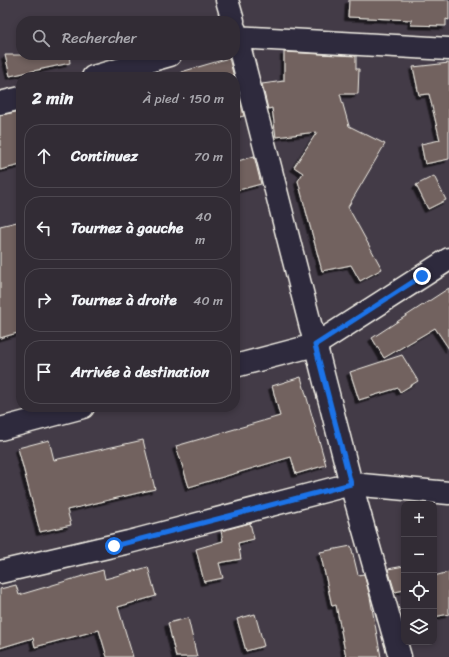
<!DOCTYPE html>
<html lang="fr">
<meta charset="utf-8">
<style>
body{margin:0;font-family:Sriracha,sans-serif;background:#3d3841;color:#f1f3f6}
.controls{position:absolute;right:12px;bottom:12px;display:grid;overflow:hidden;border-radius:8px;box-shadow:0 2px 6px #0003}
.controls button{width:36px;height:36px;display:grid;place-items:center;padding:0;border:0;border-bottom:1px solid #4d4850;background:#322c35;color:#f1f3f6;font:20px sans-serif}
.stop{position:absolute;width:12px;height:12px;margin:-9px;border:3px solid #1a73e8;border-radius:50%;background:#fff}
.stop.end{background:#1a73e8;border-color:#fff;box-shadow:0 1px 4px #0008}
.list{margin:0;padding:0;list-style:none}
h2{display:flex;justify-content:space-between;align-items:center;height:52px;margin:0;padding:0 16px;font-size:17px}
h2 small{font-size:13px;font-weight:400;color:#a8a7ad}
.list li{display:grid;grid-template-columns:26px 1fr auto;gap:12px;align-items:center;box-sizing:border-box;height:64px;margin:0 8px 8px;padding:0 8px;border:1px solid #4d4850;border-radius:16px}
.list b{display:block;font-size:15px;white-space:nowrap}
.list em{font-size:13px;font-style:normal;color:#a8a7ad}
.icon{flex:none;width:22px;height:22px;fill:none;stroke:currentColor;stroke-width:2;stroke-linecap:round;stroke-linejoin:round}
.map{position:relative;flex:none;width:449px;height:657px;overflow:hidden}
.search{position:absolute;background:#322c35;box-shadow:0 2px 6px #0003;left:16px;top:16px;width:224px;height:44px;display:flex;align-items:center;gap:10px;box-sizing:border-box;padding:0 14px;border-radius:16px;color:#a8a7ad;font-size:15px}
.panel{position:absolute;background:#322c35;box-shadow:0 2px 6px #0003;left:16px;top:72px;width:224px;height:340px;border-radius:16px}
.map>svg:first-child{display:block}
.building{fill:#72625f;stroke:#f4f1e8;filter:url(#shadow)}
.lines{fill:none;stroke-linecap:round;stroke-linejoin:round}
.street-casing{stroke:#f4f1e8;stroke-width:25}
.street{stroke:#2f2a3d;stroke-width:22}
.route{stroke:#1a73e8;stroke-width:5}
</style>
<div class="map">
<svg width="449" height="657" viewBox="0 0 449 657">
<defs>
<filter id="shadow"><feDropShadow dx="-3.5" dy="3.5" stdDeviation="0" flood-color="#0009"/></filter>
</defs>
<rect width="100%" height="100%" fill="#433b47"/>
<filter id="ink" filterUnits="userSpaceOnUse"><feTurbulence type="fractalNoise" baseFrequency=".025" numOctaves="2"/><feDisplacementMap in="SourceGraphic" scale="8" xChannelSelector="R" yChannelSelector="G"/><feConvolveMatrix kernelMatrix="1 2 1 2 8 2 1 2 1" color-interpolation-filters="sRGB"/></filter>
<g filter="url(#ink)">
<path class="building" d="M349,0H449V20L446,19V26L411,25L412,20L348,17Z
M284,52L356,56V69H359L358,94H340L349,126L385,144L348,207L382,269L360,281L351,265L322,271L298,181L303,173L294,167L317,132L276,137L272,108L268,109L262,84L284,81Z
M5,55H69L70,63L10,76Z
M229,58L234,77H182L181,72Z
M449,63V159L425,164L421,144L440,140L429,94L419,95L413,67Z
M235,88H237L244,116L235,118Z
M21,111V165L0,170V115Z
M254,156L261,184L235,191V162Z
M434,176L446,200L428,209L416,185Z
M21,221V332L0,338V226Z
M449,288V349L435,328L384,358L372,338Z
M402,355L418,381L400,392L398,388L359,400L350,372Z
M301,377L326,465L296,474L291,457L189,487L176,446L280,416L272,386Z
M49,440L54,460L143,440L155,489L67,510L71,525L40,532L18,448Z
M250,523L254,539L238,543L241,559L219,563L223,578L204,582L196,549L223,541L221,531Z
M351,546L358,575L364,574L370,597L381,657H346L336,605L332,606L320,552Z
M404,566V590L395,592L388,569Z
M148,567L156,596L118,607L133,657H107L99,630L35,647L33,638L0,648V589L16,585L19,595L103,570L105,579Z
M449,572V614L434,617V576Z
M255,614L264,646L246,651L237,619Z
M188,618L197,657H176L168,623Z"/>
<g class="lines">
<defs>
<path id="street" d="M227,0L233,21
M235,30L351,484L400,657
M235,37L449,49
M93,77L170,55
M0,103L21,98
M235,366L315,345L449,259
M0,429L83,407
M0,572L129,542L351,484L449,493"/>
</defs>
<use href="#street" class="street-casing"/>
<use href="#street" class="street"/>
</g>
</g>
<g class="lines" filter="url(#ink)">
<path class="route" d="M114,546L351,484L315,345L422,276"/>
</g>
</svg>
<div class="controls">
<button>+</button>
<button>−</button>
<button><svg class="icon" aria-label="locate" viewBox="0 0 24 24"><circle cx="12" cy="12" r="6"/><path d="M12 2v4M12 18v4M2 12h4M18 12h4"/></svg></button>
<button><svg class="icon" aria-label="layers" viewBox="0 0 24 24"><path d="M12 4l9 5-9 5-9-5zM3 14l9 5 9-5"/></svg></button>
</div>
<div class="stop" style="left:114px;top:546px"></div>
<div class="stop end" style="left:422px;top:276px"></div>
<div class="search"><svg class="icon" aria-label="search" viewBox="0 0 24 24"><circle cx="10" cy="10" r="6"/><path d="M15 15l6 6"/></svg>Rechercher</div>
<section class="panel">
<h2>2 min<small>À pied · 150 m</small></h2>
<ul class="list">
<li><svg class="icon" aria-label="ahead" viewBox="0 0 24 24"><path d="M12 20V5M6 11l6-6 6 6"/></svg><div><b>Continuez</b></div><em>70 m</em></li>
<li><svg class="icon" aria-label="left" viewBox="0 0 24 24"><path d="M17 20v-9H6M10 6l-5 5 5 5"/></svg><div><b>Tournez à gauche</b></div><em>40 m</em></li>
<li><svg class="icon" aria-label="right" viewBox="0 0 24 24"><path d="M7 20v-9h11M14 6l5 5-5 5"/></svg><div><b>Tournez à droite</b></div><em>40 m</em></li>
<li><svg class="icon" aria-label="arrive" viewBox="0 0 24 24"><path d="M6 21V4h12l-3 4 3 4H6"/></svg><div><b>Arrivée à destination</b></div></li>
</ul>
</section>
</div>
